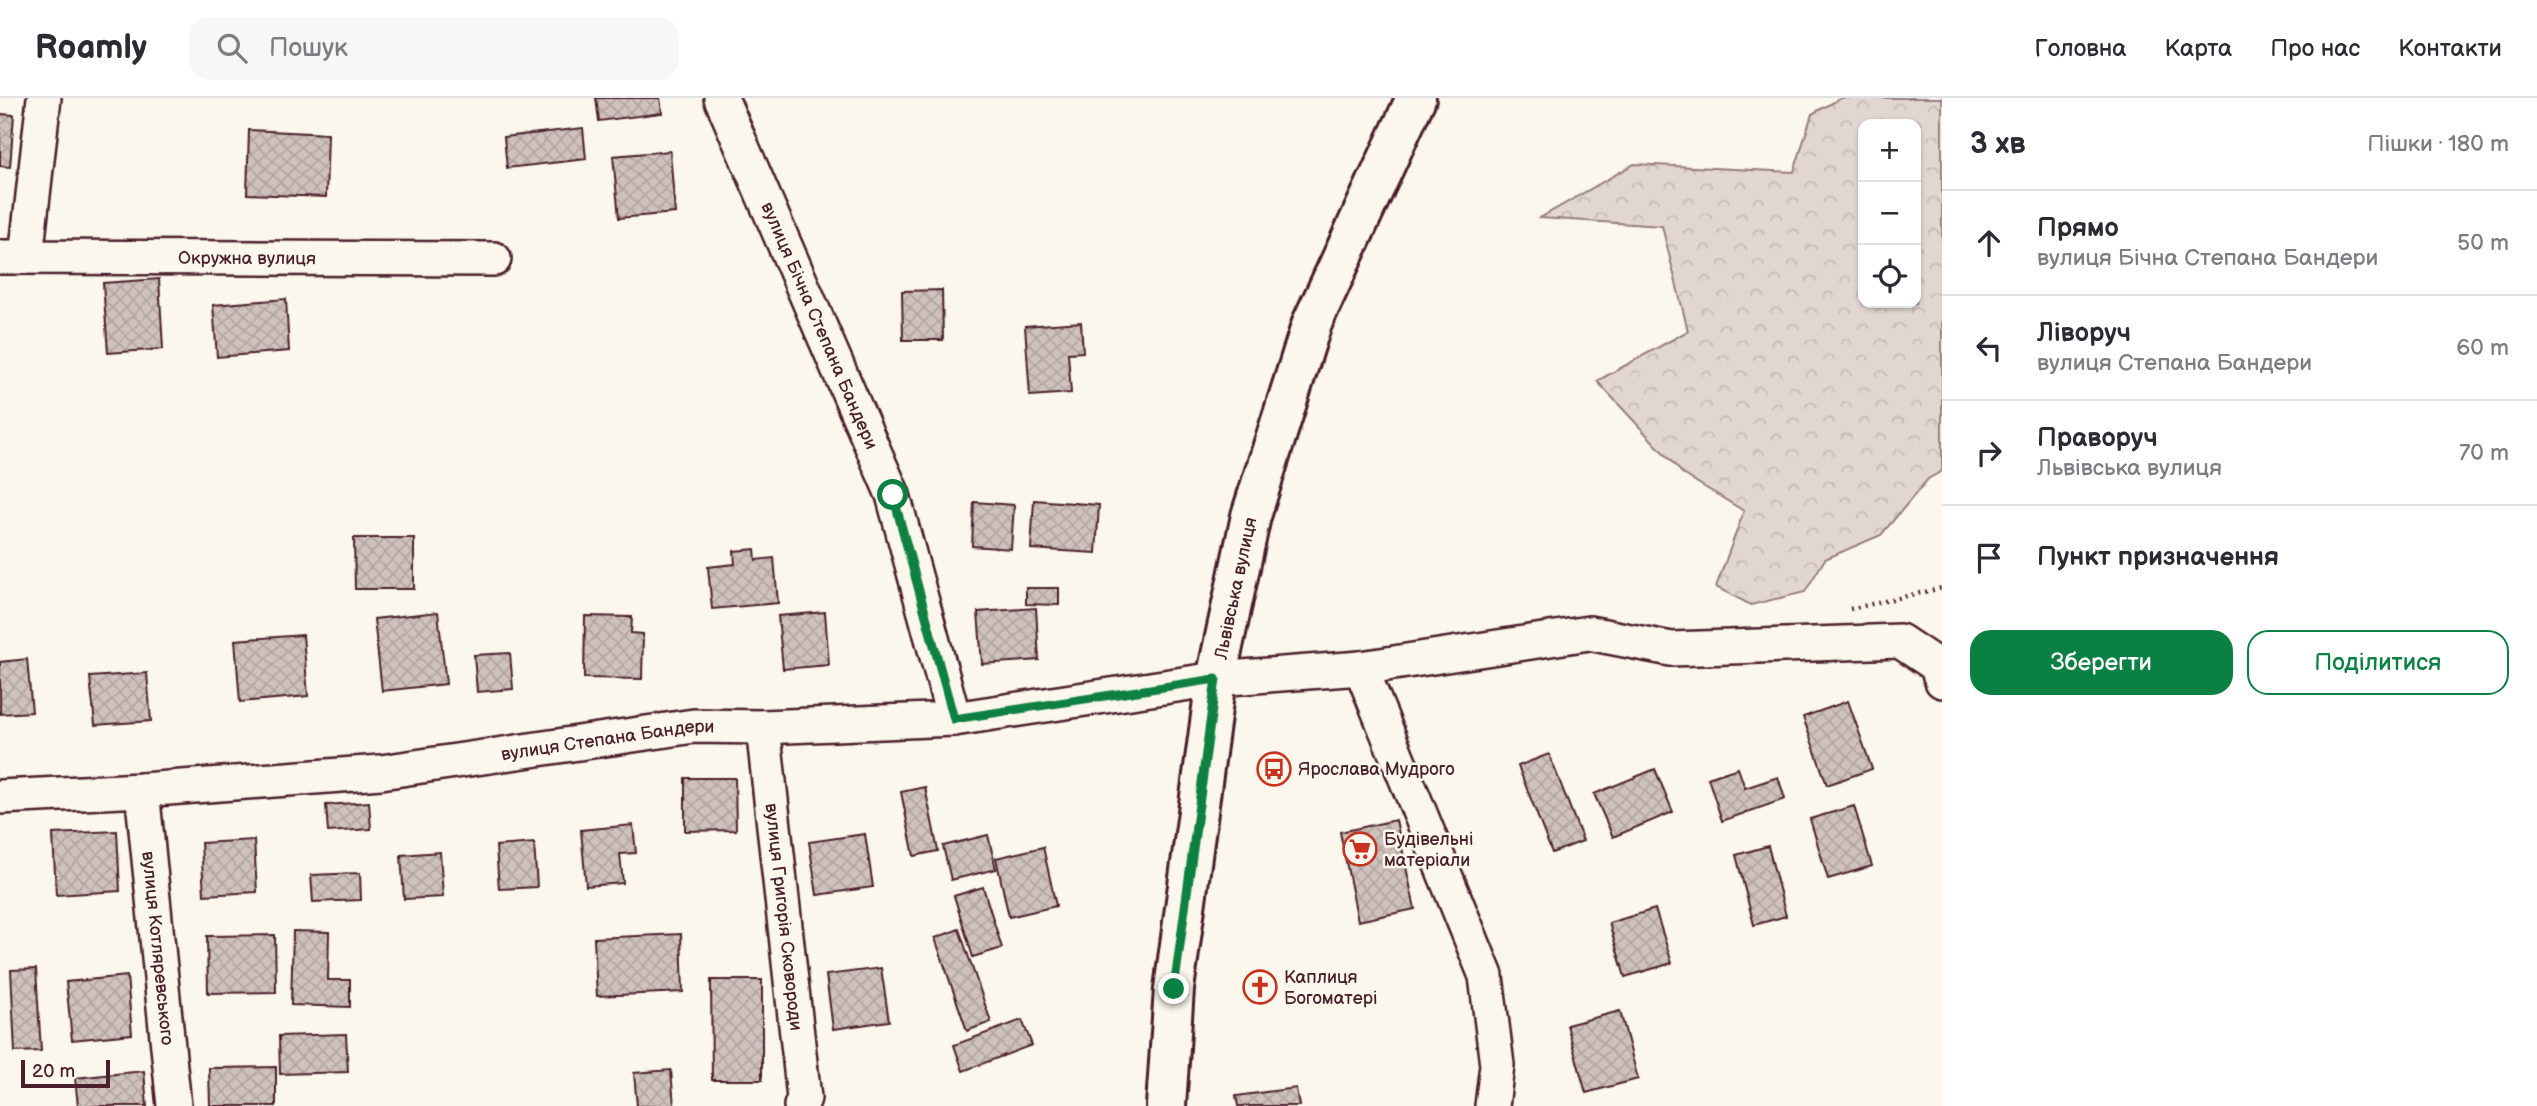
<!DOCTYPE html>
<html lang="uk">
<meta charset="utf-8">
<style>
body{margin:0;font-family:"Balsamiq Sans",sans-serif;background:#f7f7f7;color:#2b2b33}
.controls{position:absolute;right:21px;top:21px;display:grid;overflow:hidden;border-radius:14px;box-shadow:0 2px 5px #0004}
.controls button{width:63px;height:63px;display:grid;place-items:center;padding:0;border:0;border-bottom:2px solid #e1e1e2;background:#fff;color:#2b2b33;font:35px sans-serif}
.scale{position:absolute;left:21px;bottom:18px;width:89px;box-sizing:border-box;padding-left:7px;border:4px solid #4a1f2b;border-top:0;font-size:19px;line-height:24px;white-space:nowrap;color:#4a1f2b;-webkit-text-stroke:5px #fbf7ec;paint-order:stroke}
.stop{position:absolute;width:21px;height:21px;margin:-16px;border:5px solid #0b8043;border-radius:50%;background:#fff}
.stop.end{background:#0b8043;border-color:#fff;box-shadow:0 2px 7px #0008}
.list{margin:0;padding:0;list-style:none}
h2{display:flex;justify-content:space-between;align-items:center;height:91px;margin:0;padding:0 28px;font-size:30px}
h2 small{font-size:23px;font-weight:400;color:#7c7c81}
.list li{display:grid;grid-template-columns:46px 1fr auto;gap:21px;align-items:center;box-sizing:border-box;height:105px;padding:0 28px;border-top:2px solid #e1e1e2}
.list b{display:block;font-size:26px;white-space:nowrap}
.list p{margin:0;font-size:23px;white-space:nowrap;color:#7c7c81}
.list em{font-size:23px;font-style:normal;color:#7c7c81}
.actions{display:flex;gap:14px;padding:21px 28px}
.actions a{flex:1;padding:16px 0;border:2px solid #0b8043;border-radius:21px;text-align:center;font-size:24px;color:#0b8043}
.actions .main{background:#0b8043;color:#fff}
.icon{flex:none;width:38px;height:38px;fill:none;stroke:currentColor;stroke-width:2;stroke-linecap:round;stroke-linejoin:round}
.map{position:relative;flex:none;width:1942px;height:1008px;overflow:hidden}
header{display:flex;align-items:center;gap:42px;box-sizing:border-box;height:98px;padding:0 35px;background:#fff;border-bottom:2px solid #e1e1e2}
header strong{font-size:33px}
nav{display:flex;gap:38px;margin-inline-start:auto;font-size:24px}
.search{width:490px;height:63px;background:#f7f7f7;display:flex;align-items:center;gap:18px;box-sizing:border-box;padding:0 24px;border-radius:21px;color:#7c7c81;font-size:26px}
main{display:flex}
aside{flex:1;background:#fff}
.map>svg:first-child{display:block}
.forest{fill:url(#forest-crowns);stroke:#967b7e;stroke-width:2;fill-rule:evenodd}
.building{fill:url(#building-cross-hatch);stroke:#4a1f2b;stroke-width:2}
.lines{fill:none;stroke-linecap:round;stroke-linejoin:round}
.minor-casing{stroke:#4a1f2b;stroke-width:38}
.major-casing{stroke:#4a1f2b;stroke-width:44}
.path{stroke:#4a1f2b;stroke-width:4.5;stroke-dasharray:2 5;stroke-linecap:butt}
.minor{stroke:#fbf7ec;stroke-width:33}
.major{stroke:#fbf7ec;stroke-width:38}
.route{stroke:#0b8043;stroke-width:9}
.labels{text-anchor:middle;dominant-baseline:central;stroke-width:5;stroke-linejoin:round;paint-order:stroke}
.street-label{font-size:18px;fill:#4a1f2b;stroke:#fbf7ec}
.poi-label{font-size:18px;fill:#4a1f2b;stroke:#fbf7ec;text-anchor:start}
</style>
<header>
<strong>Roamly</strong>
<div class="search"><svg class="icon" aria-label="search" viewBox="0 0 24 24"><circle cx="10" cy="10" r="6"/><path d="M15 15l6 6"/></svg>Пошук</div>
<nav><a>Головна</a><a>Карта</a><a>Про нас</a><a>Контакти</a></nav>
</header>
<main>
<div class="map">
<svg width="1942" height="1008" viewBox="0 0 1942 1008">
<defs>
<pattern id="forest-crowns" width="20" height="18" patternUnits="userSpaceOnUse" patternTransform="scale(1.75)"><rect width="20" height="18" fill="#e2d7d0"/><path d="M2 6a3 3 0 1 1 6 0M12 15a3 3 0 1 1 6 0" fill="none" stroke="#c3b8b3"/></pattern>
<pattern id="building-cross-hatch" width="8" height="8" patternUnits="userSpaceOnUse" patternTransform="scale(1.75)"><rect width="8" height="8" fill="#cfc2bc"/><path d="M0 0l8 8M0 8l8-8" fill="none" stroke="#b3a6a2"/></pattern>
</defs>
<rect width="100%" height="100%" fill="#fbf7ec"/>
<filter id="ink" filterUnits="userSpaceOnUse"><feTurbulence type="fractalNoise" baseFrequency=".0143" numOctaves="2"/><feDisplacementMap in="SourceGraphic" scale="14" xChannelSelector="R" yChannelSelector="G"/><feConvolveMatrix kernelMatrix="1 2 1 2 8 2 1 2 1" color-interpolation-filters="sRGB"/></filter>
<g filter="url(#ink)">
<path class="forest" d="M1841,0H1942V373L1928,381L1881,437L1825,461L1805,494L1751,507L1716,489L1744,413L1683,376L1597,283L1688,233L1662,128L1540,120L1634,66L1794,74L1812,16ZM1863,26H1916V205H1863Z"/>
<path class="building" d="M596,0H660L662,15L599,23Z
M0,16L14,17L10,69L0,68Z
M583,30L586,61L507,70L504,39Z
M249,32L328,36L326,99L247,96Z
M670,53L675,115L619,120L613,58Z
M159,181L163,251L108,255L103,185Z
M942,192L943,242H903L902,193Z
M286,201L289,253L217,259L213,207Z
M1081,224L1083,254L1068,255L1071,295L1030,298L1025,228Z
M1034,402L1099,407L1096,455L1031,451Z
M974,404L1014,407L1011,451L972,448Z
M354,440H414V491H355Z
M755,451L756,462L774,460L778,505L712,511L708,469L735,466L734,453Z
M1026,490H1059V507L1026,506Z
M1036,510L1039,562L982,566L978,514Z
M438,514L446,586L382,593L374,521Z
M825,514L829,567L783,571L778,518Z
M585,518L632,519L631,535L643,536L642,581L584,580Z
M303,537L308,598L240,604L235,542Z
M510,555L513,591L477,594L474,557Z
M27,561L32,614L0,616V564Z
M147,575L151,623L95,627L90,579Z
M1848,603L1872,671L1827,687L1803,619Z
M1549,656L1583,743L1552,755L1518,668Z
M1738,670L1745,690L1778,679L1785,701L1722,723L1708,680Z
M1655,671L1673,714L1613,739L1594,696Z
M685,680H735L736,732L685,733Z
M925,689L938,753L914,758L901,694Z
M369,704L371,731L328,734L326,707Z
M1854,708L1872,768L1828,781L1810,721Z
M1396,722L1415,811L1358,823L1340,734Z
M633,727L636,755L620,756L623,785L586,788L581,732Z
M117,733L120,793L56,797L53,736Z
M865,736L873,789L817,797L809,744Z
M988,737L996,771L951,782L943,748Z
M254,742L257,794L204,797L201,745Z
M534,745L537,789L499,791L496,748Z
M1768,748L1786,818L1754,827L1736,757Z
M1043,749L1056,808L1009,819L996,760Z
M440,754L443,799L404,801L401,757Z
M360,775L361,802L313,804L311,777Z
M983,789L1002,850L973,859L954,798Z
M1655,811L1672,865L1625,879L1609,825Z
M959,831L991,924L967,933L935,840Z
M293,833L329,834L328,882H350V909L291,907Z
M681,836L683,894L597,898L594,840Z
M275,837L276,894L208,895L207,838Z
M881,870L889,923L833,931L826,877Z
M36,871L41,953L15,954L11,872Z
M127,878L132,936L72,942L66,884Z
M711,882H762V982H712Z
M1620,913L1638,981L1586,995L1567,927Z
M1022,922L1032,947L963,973L954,947Z
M346,936L348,974L280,976L279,938Z
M276,969V1008H210L209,970Z
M671,972L674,1008H637L634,975Z
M144,973L147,1008H78L75,980Z
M1296,990L1299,1008H1238L1236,998Z"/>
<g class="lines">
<defs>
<g id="minor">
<path id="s1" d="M721,0L893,397L954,621"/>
<path id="s2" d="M0,159L494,161"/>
<path d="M26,159L44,0"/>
<path d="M1361,570L1486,878L1497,967L1492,1008"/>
<path id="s3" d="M763,629L804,1000L801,1008"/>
<path id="s4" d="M142,692L174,1008"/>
<path id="s5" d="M0,699L142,692L381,674L694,628L763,629L954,621L1216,581L1361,570L1589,535L1671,551L1900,543L1936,567L1942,583"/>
</g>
<g id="major">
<path id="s6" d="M1166,1008L1174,891L1216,581L1251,418L1312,225L1416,0"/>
</g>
</defs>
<use href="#minor" class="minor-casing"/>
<use href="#major" class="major-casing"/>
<path class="path" d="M1850,511L1942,490"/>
<use href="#minor" class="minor"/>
<use href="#major" class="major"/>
</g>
</g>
<g class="lines" filter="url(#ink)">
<path class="route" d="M893,397L954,621L1216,581L1174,891"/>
</g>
<defs>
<symbol id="bus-ring" viewBox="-11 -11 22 22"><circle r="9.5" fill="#fbf7ec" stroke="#c8321e" stroke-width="1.5"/><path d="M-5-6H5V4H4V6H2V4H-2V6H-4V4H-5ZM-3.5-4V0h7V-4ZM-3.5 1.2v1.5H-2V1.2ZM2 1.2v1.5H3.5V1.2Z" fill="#c8321e"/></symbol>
<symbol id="supermarket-ring" viewBox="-11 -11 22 22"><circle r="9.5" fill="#fbf7ec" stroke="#c8321e" stroke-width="1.5"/><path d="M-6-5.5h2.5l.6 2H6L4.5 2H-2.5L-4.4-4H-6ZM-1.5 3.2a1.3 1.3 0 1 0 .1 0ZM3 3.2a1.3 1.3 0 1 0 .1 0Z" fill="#c8321e"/></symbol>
<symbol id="church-ring" viewBox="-11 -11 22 22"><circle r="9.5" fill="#fbf7ec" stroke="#c8321e" stroke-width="1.5"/><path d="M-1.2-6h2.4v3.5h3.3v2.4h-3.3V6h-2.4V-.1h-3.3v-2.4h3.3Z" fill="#c8321e"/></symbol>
</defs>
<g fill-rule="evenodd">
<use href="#bus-ring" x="1255" y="652" width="38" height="38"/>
<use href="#supermarket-ring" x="1341" y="732" width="38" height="38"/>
<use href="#church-ring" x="1241" y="870" width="38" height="38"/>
</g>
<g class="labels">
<g class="street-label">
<text stroke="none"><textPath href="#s2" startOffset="247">Окружна вулиця</textPath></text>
<text stroke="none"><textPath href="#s1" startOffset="248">вулиця Бічна Степана Бандери</textPath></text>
<text stroke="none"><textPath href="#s6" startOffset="523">Львівська вулиця</textPath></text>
<text stroke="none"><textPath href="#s5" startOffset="611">вулиця Степана Бандери</textPath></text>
<text stroke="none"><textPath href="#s3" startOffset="191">вулиця Григорія Сковороди</textPath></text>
<text stroke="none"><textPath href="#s4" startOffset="159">вулиця Котляревського</textPath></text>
</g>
<g class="poi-label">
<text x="1298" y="671">Ярослава Мудрого</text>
<text x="1384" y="741">Будівельні<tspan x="1384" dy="21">матеріали</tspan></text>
<text x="1284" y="879">Каплиця<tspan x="1284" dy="21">Богоматері</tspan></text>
</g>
</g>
</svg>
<div class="controls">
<button>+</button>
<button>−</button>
<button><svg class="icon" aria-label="locate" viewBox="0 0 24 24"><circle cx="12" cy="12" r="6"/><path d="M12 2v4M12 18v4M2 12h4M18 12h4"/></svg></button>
</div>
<div class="scale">20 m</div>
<div class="stop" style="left:893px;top:397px"></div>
<div class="stop end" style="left:1174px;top:891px"></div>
</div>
<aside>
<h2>3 хв<small>Пішки · 180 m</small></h2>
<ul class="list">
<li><svg class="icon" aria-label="ahead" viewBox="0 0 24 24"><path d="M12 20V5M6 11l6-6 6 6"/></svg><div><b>Прямо</b><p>вулиця Бічна Степана Бандери</p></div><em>50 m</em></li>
<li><svg class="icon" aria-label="left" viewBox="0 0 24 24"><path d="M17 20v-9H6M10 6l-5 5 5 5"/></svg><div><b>Ліворуч</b><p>вулиця Степана Бандери</p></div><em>60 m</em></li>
<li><svg class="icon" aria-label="right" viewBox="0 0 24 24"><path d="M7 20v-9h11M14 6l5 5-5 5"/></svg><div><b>Праворуч</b><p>Львівська вулиця</p></div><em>70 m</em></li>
<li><svg class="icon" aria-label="arrive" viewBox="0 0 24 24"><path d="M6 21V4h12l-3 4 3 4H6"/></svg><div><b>Пункт призначення</b></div></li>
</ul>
<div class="actions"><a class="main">Зберегти</a><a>Поділитися</a></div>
</aside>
</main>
